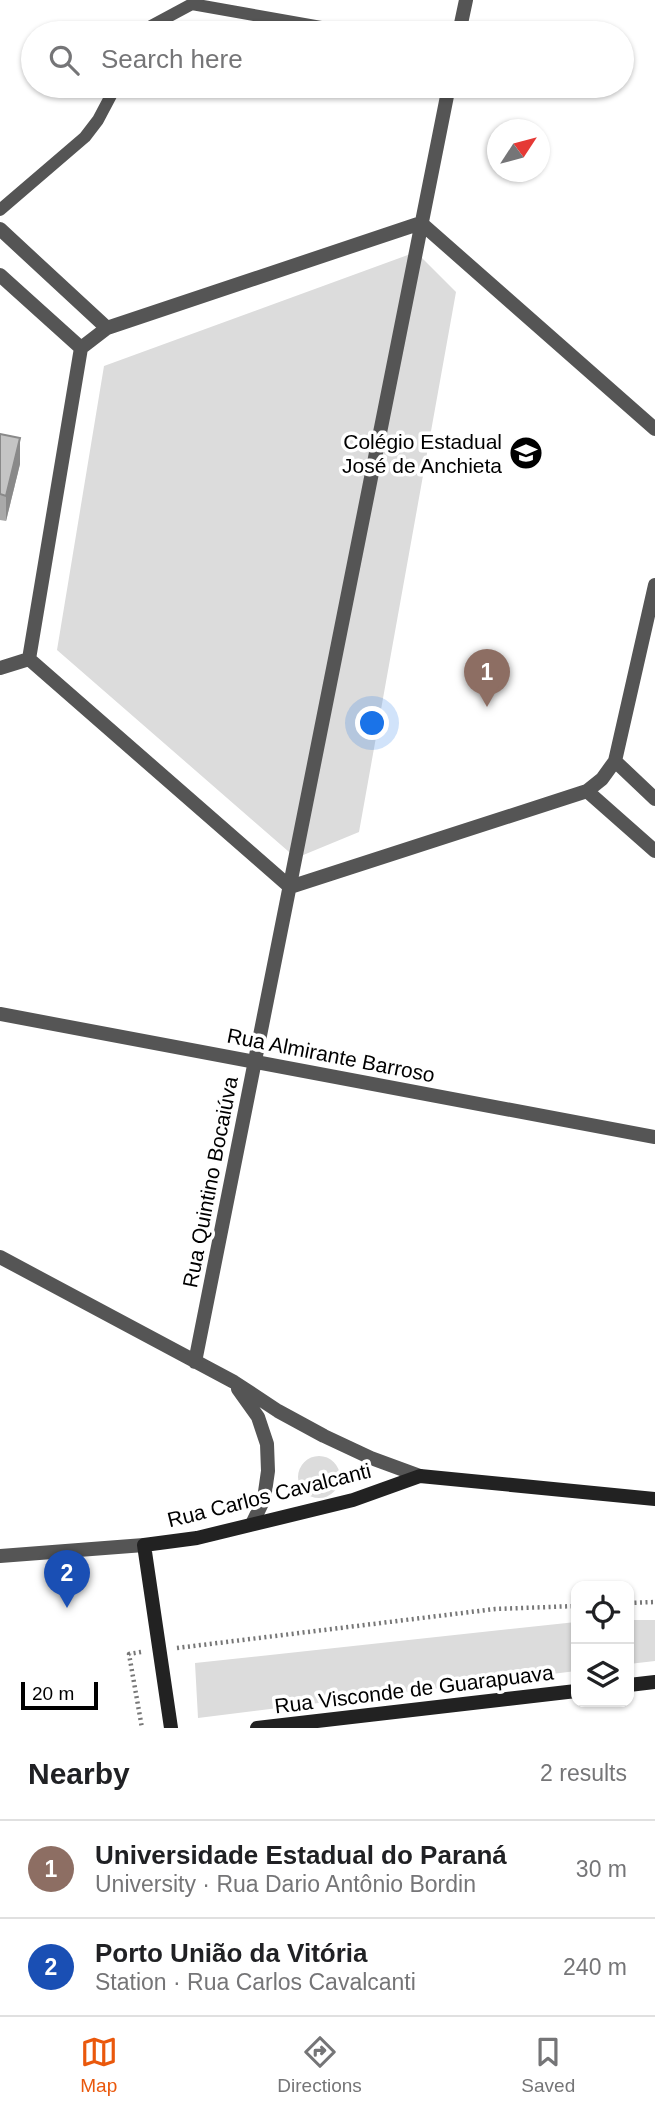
<!DOCTYPE html>
<meta charset="utf-8">
<style>
body{margin:0;font-family:Arial,sans-serif;background:#f2f2f2;color:#202124}
.controls{position:absolute;right:21px;bottom:21px;display:grid;overflow:hidden;border-radius:14px;box-shadow:0 2px 5px #0004}
.controls button{width:63px;height:63px;display:grid;place-items:center;padding:0;border:0;border-bottom:2px solid #e0e0e0;background:#fff;color:#202124;font:35px sans-serif}
.compass{position:absolute;left:487px;top:119px;width:63px;height:63px;border-radius:50%;background:#fff;box-shadow:0 2px 5px #0004;rotate:54deg}
.scale{position:absolute;left:21px;bottom:18px;width:77px;box-sizing:border-box;padding-left:7px;border:4px solid #000;border-top:0;font-size:19px;line-height:24px;white-space:nowrap;color:#000;-webkit-text-stroke:5px #fff;paint-order:stroke}
.you{position:absolute;left:373px;top:724px;width:24px;height:24px;margin:-18px;border:5px solid #fff;border-radius:50%;background:#1a73e8;box-shadow:0 0 0 10px #1a73e833}
.badge{display:grid;place-items:center;width:46px;height:46px;border-radius:50%;background:#ea580c;color:#fff;font-size:23px;font-weight:700}
.pin{position:absolute;translate:-50% -58px;filter:drop-shadow(0 2px 4px #0008)}
.pin::after{content:'';position:absolute;top:37px;width:24px;height:21px;background:inherit;clip-path:polygon(0 0,100% 0,50% 100%)}
.list{margin:0;padding:0;list-style:none}
h2{display:flex;justify-content:space-between;align-items:center;height:91px;margin:0;padding:0 28px;font-size:30px}
h2 small{font-size:23px;font-weight:400;color:#757577}
.list li{display:grid;grid-template-columns:46px 1fr auto;gap:21px;align-items:center;box-sizing:border-box;height:98px;padding:0 28px;border-top:2px solid #e0e0e0}
.list b{display:block;font-size:26px;white-space:nowrap}
.list p{margin:0;font-size:23px;white-space:nowrap;color:#757577}
.list em{font-size:23px;font-style:normal;color:#757577}
.icon{flex:none;width:38px;height:38px;fill:none;stroke:currentColor;stroke-width:2;stroke-linecap:round;stroke-linejoin:round}
.map{position:relative;flex:none;width:655px;height:1728px;overflow:hidden}
.search{position:absolute;background:#fff;box-shadow:0 2px 5px #0004;left:21px;right:21px;top:21px;height:77px;display:flex;align-items:center;gap:18px;box-sizing:border-box;padding:0 24px;border-radius:38px;color:#757577;font-size:26px}
.sheet{height:287px;background:#fff}
nav{display:flex;justify-content:space-around;align-items:center;box-sizing:border-box;height:98px;border-top:2px solid #e0e0e0;background:#fff;font-size:19px;color:#757577}
nav a{display:grid;justify-items:center;gap:4px}
nav .on{color:#ea580c}
.map>svg:first-child{display:block}
.green{fill:#dcdcdc}
.lines{fill:none;stroke-linecap:round;stroke-linejoin:round}
.path{stroke:#777;stroke-width:4.5;stroke-dasharray:2 3.5;stroke-linecap:butt}
.lane{stroke:#555;stroke-width:12}
.street{stroke:#555;stroke-width:14}
.secondary{stroke:#222;stroke-width:14}
.wall{fill:#a9a9a9}
.shaded-wall{fill:#898989}
.building{fill:#c4c4c4;stroke:#898989;stroke-width:2}
.labels{text-anchor:middle;dominant-baseline:central;stroke-width:7;stroke-linejoin:round;paint-order:stroke}
.poi-label{font-size:21px;fill:#000;stroke:#fff;text-anchor:end}
.street-label{font-size:21px;fill:#000;stroke:#fff}
</style>
<div class="map">
<svg width="655" height="1728" viewBox="0 0 655 1728">
<rect width="100%" height="100%" fill="#fff"/>
<path class="green" d="M416,252L456,292L359,832L296,858L57,650L104,366Z
M298 1477a21 21 0 1 1 42 0a21 21 0 1 1-42 0Z
M629,1620H655V1661L629,1664Z
M576,1622V1671L198,1718L195,1663Z"/>
<g class="lines">
<path class="path" d="M629,1603L655,1602
M177,1648L495,1609L576,1606
M141,1652L129,1654L142,1728"/>
<path class="lane" d="M192,4L355,33
M145,33L151,26L192,4L193,0
M0,210L85,137L98,120L116,86"/>
<path class="street" d="M459,33L466,0
M0,229L107,328
M0,275L81,348
M655,429L421,223L107,328L81,348L29,659L290,887L587,791L602,779L615,761L655,585
M0,668L29,659
M615,761L655,799
M587,791L655,851
M0,1014L655,1137
M0,1257L234,1382L278,1411L324,1436L371,1458L420,1476
M195,1362L449,86
M238,1389L258,1417L267,1444L268,1471L264,1499L252,1524
M0,1556L144,1545"/>
<path class="secondary" d="M629,1685L655,1682
M171,1728L144,1545L197,1538L353,1500L420,1476L655,1499
M257,1728L576,1691"/>
</g>
<path class="wall" d="M0,434L20,464L6,521L0,520Z"/>
<path class="shaded-wall" d="M20,438V464L6,521V496Z"/>
<path class="building" d="M0,434L20,438L6,496L0,494Z"/>
<defs>
<symbol id="school-disc" viewBox="-11 -11 22 22"><circle r="9.5" fill="#000" stroke="#fff"/><path d="M0-5L7-2L0 1L-7-2ZM-4 1L0 2.5L4 1V4Q0 6-4 4Z" fill="#fff"/></symbol>
</defs>
<g fill-rule="evenodd">
<use href="#school-disc" x="507" y="434" width="38" height="38"/>
</g>
<g class="labels">
<g class="poi-label">
<text x="502" y="441">Colégio Estadual<tspan x="502" dy="24">José de Anchieta</tspan></text>
</g>
<g class="street-label">
<text transform="translate(331 1055) rotate(11)">Rua Almirante Barroso</text>
<text transform="translate(210 1182) rotate(-79)">Rua Quintino Bocaiúva</text>
<text transform="translate(269 1495) rotate(-14)">Rua Carlos Cavalcanti</text>
<text transform="translate(414 1689) rotate(-7)">Rua Visconde de Guarapuava</text>
</g>
</g>
</svg>
<div class="controls">
<button><svg class="icon" aria-label="locate" viewBox="0 0 24 24"><circle cx="12" cy="12" r="6"/><path d="M12 2v4M12 18v4M2 12h4M18 12h4"/></svg></button>
<button><svg class="icon" aria-label="layers" viewBox="0 0 24 24"><path d="M12 4l9 5-9 5-9-5zM3 14l9 5 9-5"/></svg></button>
</div>
<svg class="compass" viewBox="-18 -18 36 36"><path d="M0-13l5 13h-10z" fill="#e53935"/><path d="M0 13l5-13h-10z" fill="#757577"/></svg>
<div class="scale">20 m</div>
<div class="you"></div>
<div class="pin badge" style="left:487px;top:707px;background:#8d6e63">1</div>
<div class="pin badge" style="left:67px;top:1608px;background:#1a4fb4">2</div>
<div class="search"><svg class="icon" aria-label="search" viewBox="0 0 24 24"><circle cx="10" cy="10" r="6"/><path d="M15 15l6 6"/></svg>Search here</div>
</div>
<section class="sheet">
<h2>Nearby<small>2 results</small></h2>
<ul class="list">
<li><span class="badge" style="background:#8d6e63">1</span><div><b>Universidade Estadual do Paraná</b><p>University · Rua Dario Antônio Bordin</p></div><em>30 m</em></li>
<li><span class="badge" style="background:#1a4fb4">2</span><div><b>Porto União da Vitória</b><p>Station · Rua Carlos Cavalcanti</p></div><em>240 m</em></li>
</ul>
</section>
<nav>
<a class="on"><svg class="icon" aria-label="map" viewBox="0 0 24 24"><path d="M3 6l6-2 6 2 6-2v14l-6 2-6-2-6 2zM9 4v14M15 6v14"/></svg>Map</a>
<a><svg class="icon" aria-label="directions" viewBox="0 0 24 24"><path d="M12 3l9 9-9 9-9-9zM9 14v-3h6M13 9l2 2-2 2"/></svg>Directions</a>
<a><svg class="icon" aria-label="saved" viewBox="0 0 24 24"><path d="M7 4h10v16l-5-4-5 4z"/></svg>Saved</a>
</nav>
